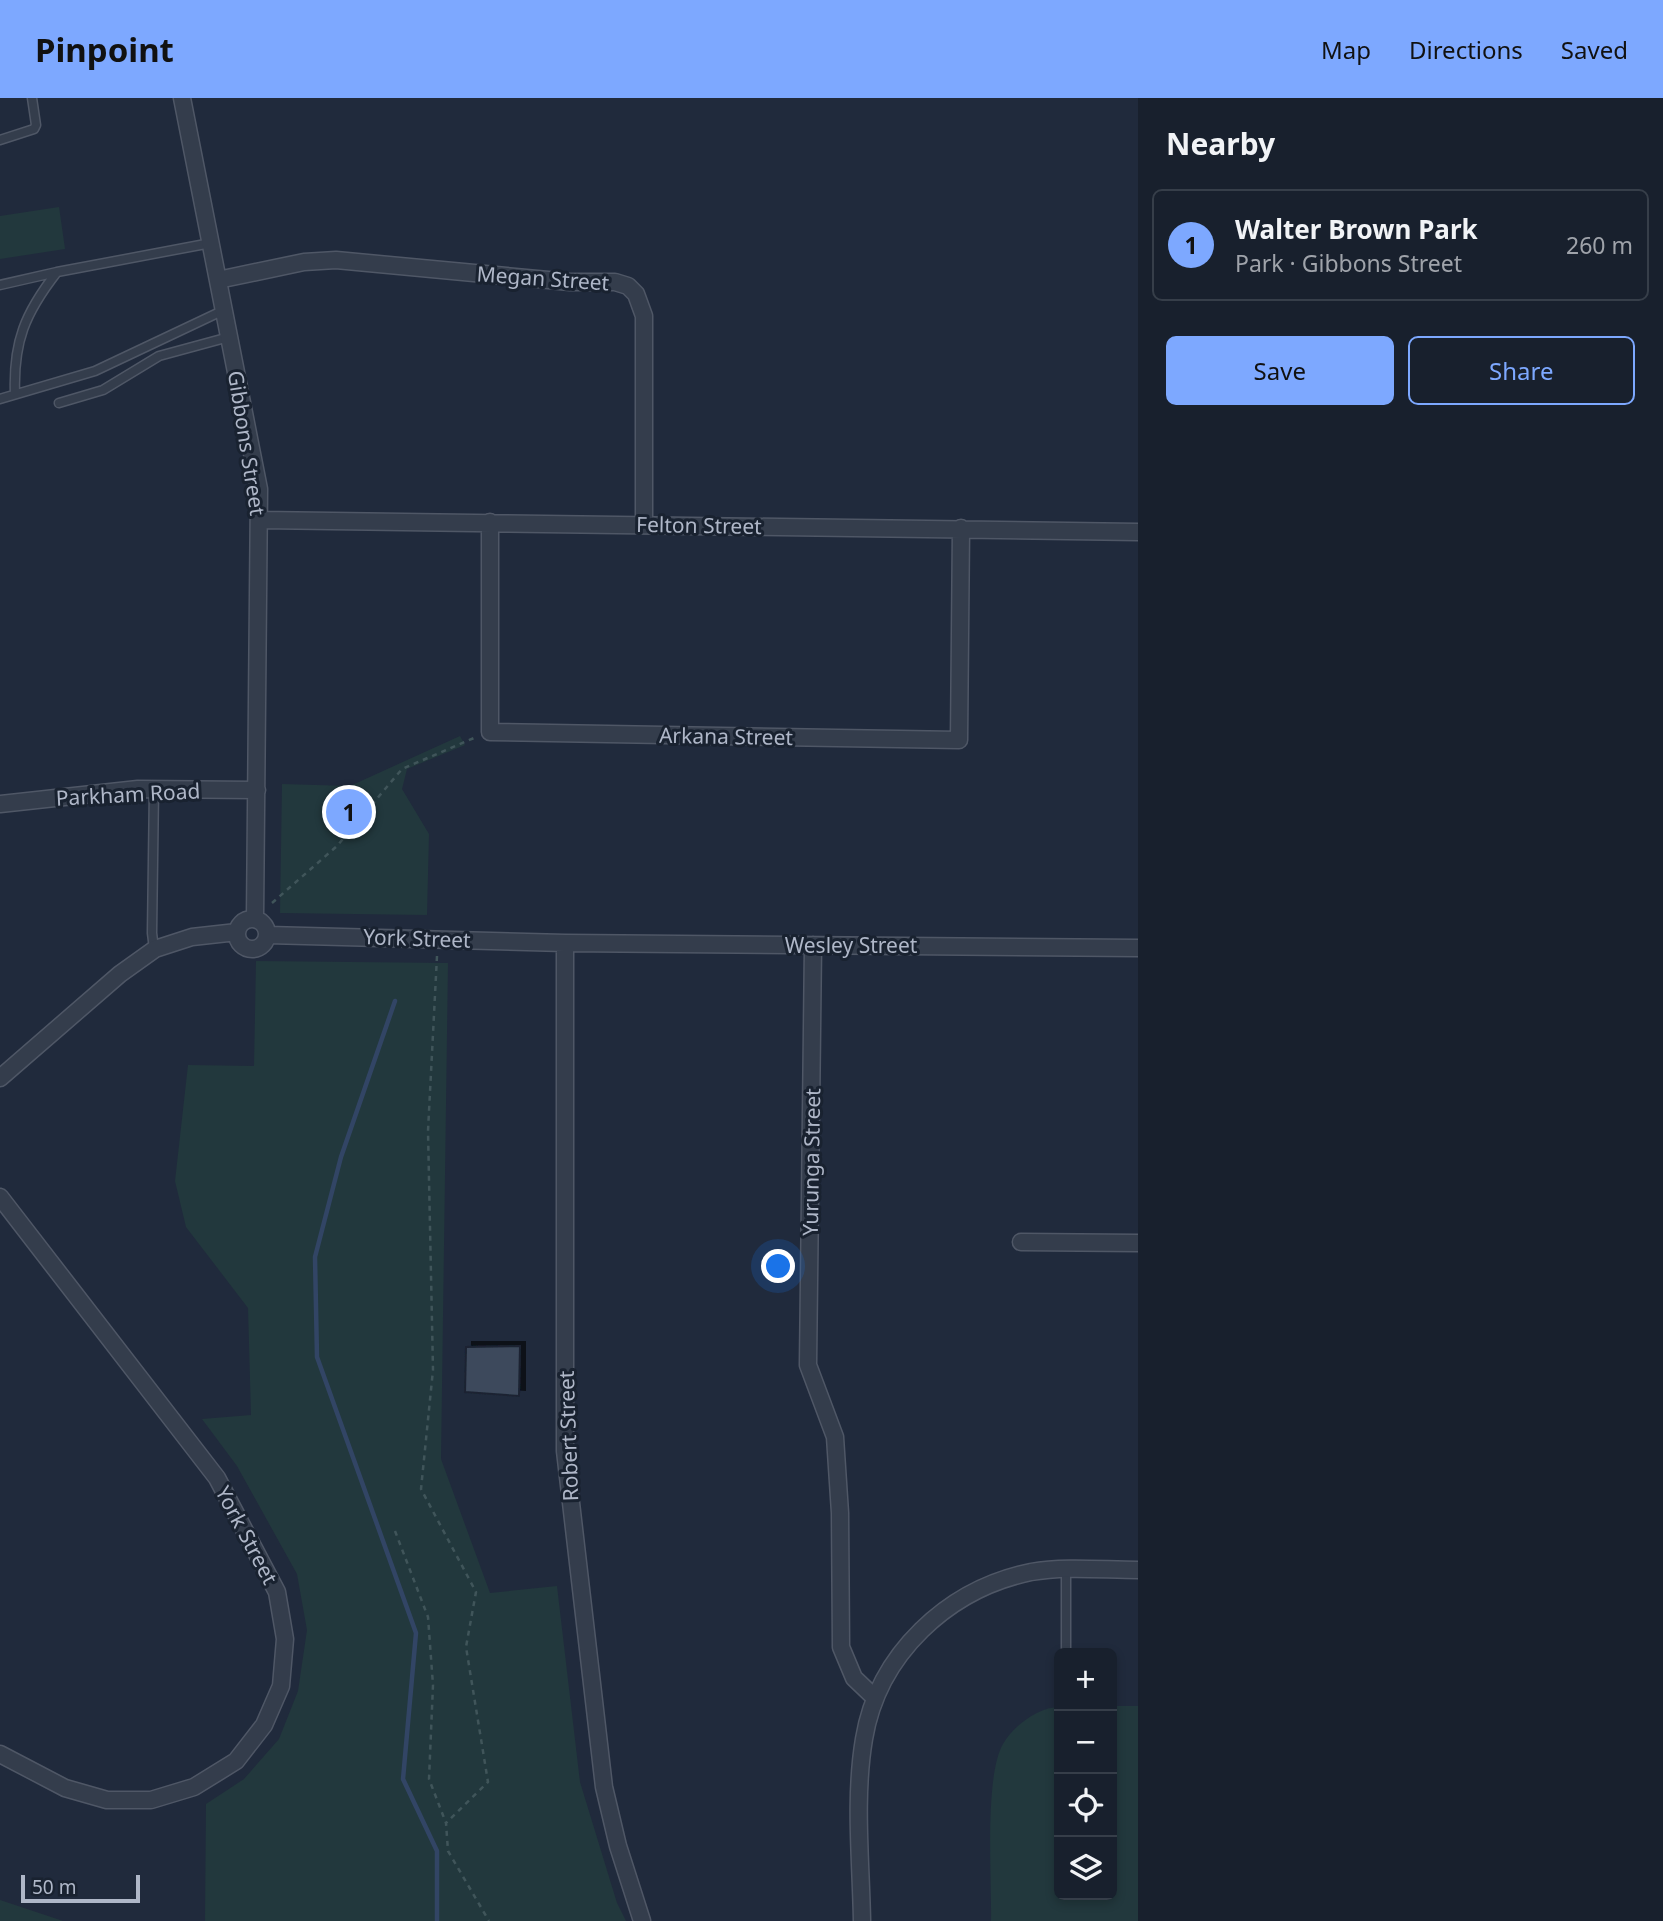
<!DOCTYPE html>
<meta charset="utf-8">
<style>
body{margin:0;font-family:"Noto Sans",sans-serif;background:#252d39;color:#f1f3f6}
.controls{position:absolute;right:21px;bottom:21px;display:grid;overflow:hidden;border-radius:10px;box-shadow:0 4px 10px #0003}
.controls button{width:63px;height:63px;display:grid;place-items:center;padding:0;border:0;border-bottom:2px solid #363e49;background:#18202d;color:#f1f3f6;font:35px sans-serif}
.scale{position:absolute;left:21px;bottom:18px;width:119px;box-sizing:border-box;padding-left:7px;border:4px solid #afb7c8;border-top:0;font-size:19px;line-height:24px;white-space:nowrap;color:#afb7c8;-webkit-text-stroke:5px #192230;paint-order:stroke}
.you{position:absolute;left:779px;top:1169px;width:24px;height:24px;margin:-18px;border:5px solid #fff;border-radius:50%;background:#1a73e8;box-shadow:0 0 0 10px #1a73e833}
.badge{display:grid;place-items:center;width:46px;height:46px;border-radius:50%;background:#7da8ff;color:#111;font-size:23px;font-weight:700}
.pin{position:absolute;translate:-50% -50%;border:4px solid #fff;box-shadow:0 2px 7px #0006}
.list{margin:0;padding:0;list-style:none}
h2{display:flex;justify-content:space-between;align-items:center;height:91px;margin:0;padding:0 28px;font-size:30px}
h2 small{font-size:23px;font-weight:400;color:#9fa3aa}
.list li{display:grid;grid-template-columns:46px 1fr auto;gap:21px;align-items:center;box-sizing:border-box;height:112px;margin:0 14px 14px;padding:0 14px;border:2px solid #363e49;border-radius:10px}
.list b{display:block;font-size:26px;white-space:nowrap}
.list p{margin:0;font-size:23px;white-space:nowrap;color:#9fa3aa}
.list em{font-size:23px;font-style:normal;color:#9fa3aa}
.actions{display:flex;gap:14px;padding:21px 28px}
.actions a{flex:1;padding:16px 0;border:2px solid #7da8ff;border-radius:10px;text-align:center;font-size:24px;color:#7da8ff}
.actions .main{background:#7da8ff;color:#111}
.icon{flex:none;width:38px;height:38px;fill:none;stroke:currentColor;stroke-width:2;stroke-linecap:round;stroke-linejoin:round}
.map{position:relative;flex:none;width:1138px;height:1823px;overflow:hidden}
header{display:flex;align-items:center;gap:42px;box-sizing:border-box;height:98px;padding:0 35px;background:#7da8ff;color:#111}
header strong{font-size:33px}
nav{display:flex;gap:38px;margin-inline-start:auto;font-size:24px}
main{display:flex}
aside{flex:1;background:#18202d}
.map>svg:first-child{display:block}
.green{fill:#22383d}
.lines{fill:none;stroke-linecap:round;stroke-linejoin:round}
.stream{stroke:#324565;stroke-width:4.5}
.building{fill:#3c485b;stroke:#1b2432;stroke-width:2;filter:url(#shadow)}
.lane-casing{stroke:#4f5766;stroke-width:11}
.street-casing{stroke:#4f5766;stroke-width:19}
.path{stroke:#40555a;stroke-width:2.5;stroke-dasharray:5 5;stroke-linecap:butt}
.lane{stroke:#343d4c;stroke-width:8}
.street{stroke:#343d4c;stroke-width:16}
.labels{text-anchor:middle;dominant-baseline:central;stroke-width:6;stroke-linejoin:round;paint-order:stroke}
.street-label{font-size:21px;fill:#afb7c8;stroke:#192230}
</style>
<header>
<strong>Pinpoint</strong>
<nav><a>Map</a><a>Directions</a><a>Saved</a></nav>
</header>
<main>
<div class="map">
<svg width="1138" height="1823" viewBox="0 0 1138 1823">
<defs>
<filter id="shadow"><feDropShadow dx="6" dy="-6" stdDeviation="0" flood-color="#0009"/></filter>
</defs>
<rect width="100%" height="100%" fill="#202a3c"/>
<path class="green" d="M59,109L65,151L0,161V118Z
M460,638L465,647L407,671L402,691L429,736L427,817L280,815L282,686L350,688Z
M256,863L448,865L441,1361L490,1495L557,1488L580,1684L617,1805L626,1823H205L206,1706L244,1681L279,1641L298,1593L307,1532L297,1476L237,1368L202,1321L251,1317L248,1210L186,1129L175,1083L188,967L254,968Z
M1112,1608H1138V1823H991C992,1782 984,1679 1003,1646C1013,1628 1039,1609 1059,1609V1797H1112Z
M0,1802L63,1823H0Z"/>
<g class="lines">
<path class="stream" d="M395,903L341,1059L315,1159L317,1259L416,1535L403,1681L437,1753V1823"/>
</g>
<path class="building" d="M520,1248L519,1298L465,1294L466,1249Z"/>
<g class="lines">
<defs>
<path id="lane" d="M0,42L34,31L36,27L32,0
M0,187L57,174
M15,296C13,244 25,215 57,174L211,145
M0,301L95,273L224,212
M59,305L103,292L159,258L229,239
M154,690L152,835L154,851
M1066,1555V1471"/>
<path id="street" d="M182,0L259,391L255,820
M218,182L304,164L336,162L570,184H615L628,188L636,196L644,218V426
M261,422L1138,434
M490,424V634L959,642L961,430
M0,706L138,691L257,692
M237 836a15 15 0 1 1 30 0a15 15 0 1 1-30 0Z
M268,837L565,845L1138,850
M565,845V1353L604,1689L618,1748L642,1823
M813,847L808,1267L835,1339L840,1415L841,1549L854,1580L875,1600
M0,980L120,876L155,851L192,839L237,834
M0,1099L217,1380L277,1494L285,1541L281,1588L264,1627L236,1663L194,1689L151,1702H107L65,1690L0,1656
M1021,1144L1138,1145
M862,1823C861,1764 854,1700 864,1641C878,1556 948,1491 1031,1474C1066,1468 1103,1472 1138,1472"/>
</defs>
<use href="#lane" class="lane-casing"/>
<use href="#street" class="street-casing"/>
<path class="path" d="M272,805L337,748L402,671L474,640
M437,858L428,1033L433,1272L421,1391L476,1494L466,1549L488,1684L446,1725L448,1753L489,1823
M395,1433L428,1519L433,1587L429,1681L446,1725"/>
<use href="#lane" class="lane"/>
<use href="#street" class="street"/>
</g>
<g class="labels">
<g class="street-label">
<text transform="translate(543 180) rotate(4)">Megan Street</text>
<text transform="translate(247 345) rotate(81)">Gibbons Street</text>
<text transform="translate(699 427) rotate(1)">Felton Street</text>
<text transform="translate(726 638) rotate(1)">Arkana Street</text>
<text transform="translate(128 696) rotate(-3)">Parkham Road</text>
<text transform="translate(417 840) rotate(2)">York Street</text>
<text x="851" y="847">Wesley Street</text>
<text transform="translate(811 1064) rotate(-89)">Yurunga Street</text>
<text transform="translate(568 1338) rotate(-92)">Robert Street</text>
<text transform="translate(247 1437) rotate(62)">York Street</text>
</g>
</g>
</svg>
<div class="controls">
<button>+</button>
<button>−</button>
<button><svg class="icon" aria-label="locate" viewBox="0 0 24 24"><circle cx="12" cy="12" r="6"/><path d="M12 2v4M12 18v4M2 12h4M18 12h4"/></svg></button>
<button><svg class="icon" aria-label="layers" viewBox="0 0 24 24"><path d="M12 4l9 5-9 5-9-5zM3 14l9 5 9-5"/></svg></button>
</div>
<div class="scale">50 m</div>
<div class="you"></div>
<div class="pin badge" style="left:349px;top:714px">1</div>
</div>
<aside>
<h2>Nearby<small></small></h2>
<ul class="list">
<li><span class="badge">1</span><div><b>Walter Brown Park</b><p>Park · Gibbons Street</p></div><em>260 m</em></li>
</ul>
<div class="actions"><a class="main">Save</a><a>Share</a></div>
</aside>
</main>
